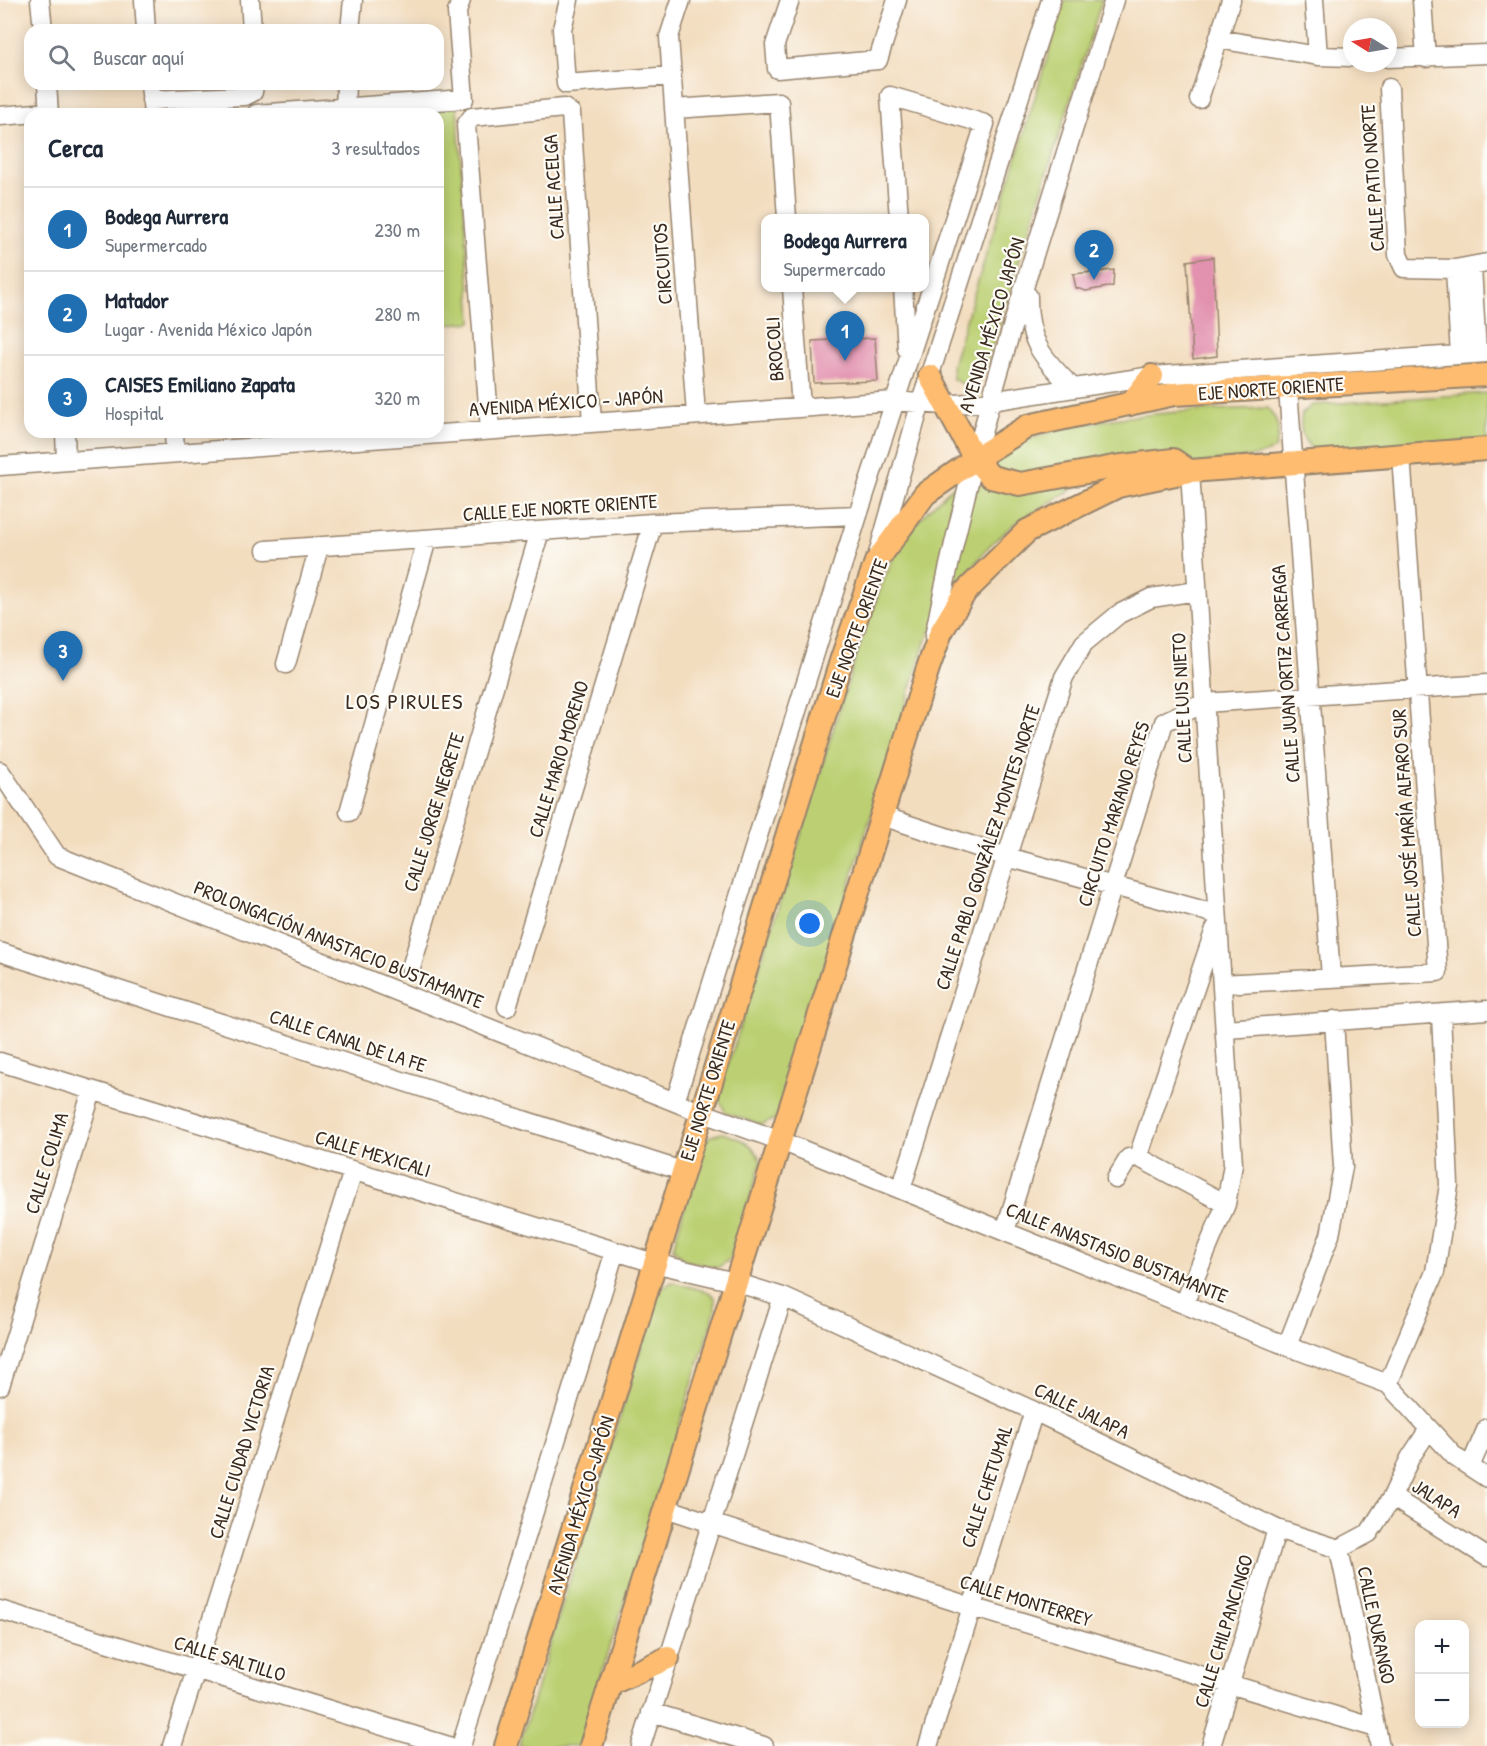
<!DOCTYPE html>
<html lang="es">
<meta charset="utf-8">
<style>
body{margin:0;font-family:"Patrick Hand",sans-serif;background:#f6f6f7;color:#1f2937}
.controls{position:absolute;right:18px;bottom:18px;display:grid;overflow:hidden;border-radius:12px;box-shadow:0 3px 15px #0003}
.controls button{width:54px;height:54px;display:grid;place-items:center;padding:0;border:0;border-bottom:2px solid #e0e1e3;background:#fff;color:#1f2937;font:30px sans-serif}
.compass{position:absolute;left:1343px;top:18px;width:54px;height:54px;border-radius:50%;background:#fff;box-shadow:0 3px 15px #0003;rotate:281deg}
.you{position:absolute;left:810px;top:924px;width:21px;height:21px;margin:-15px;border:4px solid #fff;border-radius:50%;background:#1a73e8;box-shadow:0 0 0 9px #1a73e833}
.badge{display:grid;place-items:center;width:39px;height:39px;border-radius:50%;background:#1f6fb2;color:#fff;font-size:20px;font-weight:700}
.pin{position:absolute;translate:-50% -50px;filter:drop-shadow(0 2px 3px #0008)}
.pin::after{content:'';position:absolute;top:32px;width:21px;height:18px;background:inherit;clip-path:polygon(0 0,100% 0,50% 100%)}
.popup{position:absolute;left:761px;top:214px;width:168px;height:78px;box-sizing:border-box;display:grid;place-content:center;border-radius:12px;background:#fff;filter:drop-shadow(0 2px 4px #0005);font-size:20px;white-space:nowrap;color:#747a83}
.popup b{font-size:22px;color:#1f2937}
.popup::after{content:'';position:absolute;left:50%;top:100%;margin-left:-12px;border:12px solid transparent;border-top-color:#fff}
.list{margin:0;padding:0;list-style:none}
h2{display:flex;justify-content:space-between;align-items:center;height:78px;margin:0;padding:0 24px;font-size:26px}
h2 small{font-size:20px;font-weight:400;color:#747a83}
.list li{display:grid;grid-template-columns:39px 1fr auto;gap:18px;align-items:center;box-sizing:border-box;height:84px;padding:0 24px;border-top:2px solid #e0e1e3}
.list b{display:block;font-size:22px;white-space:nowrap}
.list p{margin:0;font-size:20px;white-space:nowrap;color:#747a83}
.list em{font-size:20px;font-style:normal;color:#747a83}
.icon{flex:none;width:33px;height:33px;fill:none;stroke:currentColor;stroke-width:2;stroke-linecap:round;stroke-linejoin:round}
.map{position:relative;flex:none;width:1487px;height:1746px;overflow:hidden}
.search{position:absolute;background:#fff;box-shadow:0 3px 15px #0003;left:24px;top:24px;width:420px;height:66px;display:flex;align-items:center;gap:15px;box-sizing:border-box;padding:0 21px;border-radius:18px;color:#747a83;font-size:22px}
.panel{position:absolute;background:#fff;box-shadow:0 3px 15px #0003;left:24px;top:108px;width:420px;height:330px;border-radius:18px}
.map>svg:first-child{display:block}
.green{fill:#bcd073;stroke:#7c7d48;stroke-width:1.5}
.building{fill:#e291af}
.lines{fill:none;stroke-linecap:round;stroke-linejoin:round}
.minor-casing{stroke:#97846e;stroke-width:21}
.major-casing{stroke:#97846e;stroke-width:26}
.minor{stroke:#fff;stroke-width:18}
.major{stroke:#fdbc6f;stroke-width:22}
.labels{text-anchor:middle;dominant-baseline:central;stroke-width:4.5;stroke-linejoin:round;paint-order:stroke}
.street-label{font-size:20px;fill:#3b2a1e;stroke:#fdfcf7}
.quarter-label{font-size:22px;letter-spacing:1.5px;fill:#3b2a1e;stroke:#fdfcf7}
</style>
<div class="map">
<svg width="1487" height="1746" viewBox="0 0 1487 1746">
<rect width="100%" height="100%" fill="#fdfcf7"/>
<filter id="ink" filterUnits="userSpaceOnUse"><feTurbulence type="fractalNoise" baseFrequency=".0167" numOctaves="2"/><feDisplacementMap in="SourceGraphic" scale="12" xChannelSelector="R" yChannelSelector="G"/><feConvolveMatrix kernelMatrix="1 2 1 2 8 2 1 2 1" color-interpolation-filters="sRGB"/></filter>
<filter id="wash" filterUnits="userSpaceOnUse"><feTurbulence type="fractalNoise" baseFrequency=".008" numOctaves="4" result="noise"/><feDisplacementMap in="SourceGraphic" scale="24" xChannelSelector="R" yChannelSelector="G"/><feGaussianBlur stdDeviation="1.35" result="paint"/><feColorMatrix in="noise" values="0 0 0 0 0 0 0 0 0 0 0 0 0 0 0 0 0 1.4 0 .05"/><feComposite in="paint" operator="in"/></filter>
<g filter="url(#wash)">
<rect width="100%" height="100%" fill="#f3ddbf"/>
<path class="green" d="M1065,0H1102L983,376L964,385L953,379L952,365Z
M457,107L472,322L438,325V114H341Z
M1487,393V440L1318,453C1303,444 1299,430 1302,414L1312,405Z
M1268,408C1280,422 1280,432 1275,449L1257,456L1107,475L1071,490L1014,524L989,546L948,598L925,642L780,1108L775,1119L762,1125L726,1113L719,1100L720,1090C755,980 791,870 824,760C839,709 855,659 873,609C881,590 887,568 898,550C924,506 970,469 1015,446C1077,414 1198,410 1268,408Z
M722,1133C742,1139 755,1143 761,1163L731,1258L718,1268L684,1260L673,1248L702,1144L711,1136Z
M672,1282L709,1292L715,1298V1311L579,1746H519L659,1290Z"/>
<g id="blocks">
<path class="building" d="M1213,257L1217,356L1193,359L1187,261Z
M1114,270L1113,286L1086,291L1076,288L1073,274Z
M875,338L878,381L814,383L812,341Z"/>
</g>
</g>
<g filter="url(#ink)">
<use href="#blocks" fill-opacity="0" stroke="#97846e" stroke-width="1.5"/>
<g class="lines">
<defs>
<path id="minor" d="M40,0L43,30
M144,0L146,30
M250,0L252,30
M569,0L562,29L566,84L671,76
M681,0L669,37L696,415
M790,0L775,45L777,69L878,60L897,0
M1314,0L1318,56
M1422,0L1426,58
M350,30L353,0
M1218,39L1318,56L1352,57
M1388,58L1487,54
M47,84L49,114
M150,84L153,114
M1389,88L1398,255L1404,268L1455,269L1487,263
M1199,99L1231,0
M151,100L245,96L253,92L254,84
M345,108L346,84
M674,109L779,102L787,218
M256,114L464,99L457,12L461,0
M0,116L49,112
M1472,268L1477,353
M1455,269L1460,355
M792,288L801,407
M903,288L907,349
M1028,296C1027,340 1042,358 1072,387
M1287,375L1331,977
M490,430L466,125L472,117L564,108L571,113L592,423
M65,432L66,461
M174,432L175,453
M0,466L894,401L944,405L991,401L1152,376L1487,353
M266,550L653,523L858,515
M878,554L920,405L1051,0
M934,637C976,420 1049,210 1114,0
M286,664L319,547
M0,771L57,856L700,1112L781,1141L1287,1346L1388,1384L1455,1457L1487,1478
M349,812L427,539
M882,816L1007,857L1216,914
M1215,929L1138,1157L1226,1204
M0,952L682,1171
M411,968L540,531
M1222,984L1438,972L1401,455
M507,1007L653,523
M1226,1029L1487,1010
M0,1062L654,1263L735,1282L783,1297L1034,1411L1277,1529L1339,1549L1369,1533L1392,1497L1410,1458L1429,1429
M675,1102L858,515L985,124L890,96L899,218
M1116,1179L1129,1158L1138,1157
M901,1189L1064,677L1084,643L1119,614L1151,598L1197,591
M1005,1231L1164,722L1204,703L1487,684
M1184,1304L1226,1204L1233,1164L1190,471
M1287,1346L1330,1235L1343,1167L1334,1020
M1388,1384L1435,1272L1449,1185L1441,1014
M0,1386L92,1091
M1470,1467L1487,1428
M1392,1497L1487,1557
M665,1508L972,1607L1376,1728
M1339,1549L1380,1746
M0,1610L449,1746
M651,1712L764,1746
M172,1746L353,1171
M461,1746L615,1251
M641,1746L783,1297
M928,1746L1034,1411
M1211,1746L1277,1529"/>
<path id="major" d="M930,376L975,459L991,477L1020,484L1114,467L1173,460L1186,469
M1130,404L1152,376
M610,1684L668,1658
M506,1746L842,658L876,562L925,494L975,459L1028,426L1174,394L1487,375
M591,1746L928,668L941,632L965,592L1027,531L1118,486L1190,471L1487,449"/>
</defs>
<use href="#minor" class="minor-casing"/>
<use href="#major" class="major-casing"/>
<use href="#minor" class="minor"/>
<use href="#major" class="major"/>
</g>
</g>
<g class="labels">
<g class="street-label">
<text transform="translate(1372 178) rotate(-94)">CALLE PATIO NORTE</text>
<text transform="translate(553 187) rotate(-94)">CALLE ACELGA</text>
<text transform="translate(662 264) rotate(-94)">CIRCUITOS</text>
<text transform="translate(991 325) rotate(-73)">AVENIDA MÉXICO JAPÓN</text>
<text transform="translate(774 349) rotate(-94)">BROCOLI</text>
<text transform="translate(1271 388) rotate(-4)">EJE NORTE ORIENTE</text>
<text transform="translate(566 402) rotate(-4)">AVENIDA MÉXICO - JAPÓN</text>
<text transform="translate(560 507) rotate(-4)">CALLE EJE NORTE ORIENTE</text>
<text transform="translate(856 628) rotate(-70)">EJE NORTE ORIENTE</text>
<text transform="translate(1285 674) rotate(-94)">CALLE JUAN ORTIZ CARREAGA</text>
<text transform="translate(1181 698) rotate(-93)">CALLE LUIS NIETO</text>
<text transform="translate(558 759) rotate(-73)">CALLE MARIO MORENO</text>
<text transform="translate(433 812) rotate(-73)">CALLE JORGE NEGRETE</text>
<text transform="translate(1113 814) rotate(-72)">CIRCUITO MARIANO REYES</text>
<text transform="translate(1406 823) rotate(-94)">CALLE JOSÉ MARÍA ALFARO SUR</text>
<text transform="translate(987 847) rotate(-72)">CALLE PABLO GONZÁLEZ MONTES NORTE</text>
<text transform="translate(339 944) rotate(22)">PROLONGACIÓN ANASTACIO BUSTAMANTE</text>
<text transform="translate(348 1040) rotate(18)">CALLE CANAL DE LA FE</text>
<text transform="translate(707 1090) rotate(-73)">EJE NORTE ORIENTE</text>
<text transform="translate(373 1153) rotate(17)">CALLE MEXICALI</text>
<text transform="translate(46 1163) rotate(-73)">CALLE COLIMA</text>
<text transform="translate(1117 1252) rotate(22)">CALLE ANASTASIO BUSTAMANTE</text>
<text transform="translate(1082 1410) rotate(26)">CALLE JALAPA</text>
<text transform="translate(241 1452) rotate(-73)">CALLE CIUDAD VICTORIA</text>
<text transform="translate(986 1486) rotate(-72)">CALLE CHETUMAL</text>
<text transform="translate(1437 1498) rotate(33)">JALAPA</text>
<text transform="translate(580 1505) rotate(-73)">AVENIDA MÉXICO-JAPÓN</text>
<text transform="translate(1026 1600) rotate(17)">CALLE MONTERREY</text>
<text transform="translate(1377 1625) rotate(78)">CALLE DURANGO</text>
<text transform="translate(1223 1631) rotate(-73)">CALLE CHILPANCINGO</text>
<text transform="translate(230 1658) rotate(17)">CALLE SALTILLO</text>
</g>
<g class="quarter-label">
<text x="405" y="701">LOS PIRULES</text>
</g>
</g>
</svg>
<div class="controls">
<button>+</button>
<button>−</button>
</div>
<svg class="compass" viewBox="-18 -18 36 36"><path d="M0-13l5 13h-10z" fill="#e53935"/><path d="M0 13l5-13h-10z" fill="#747a83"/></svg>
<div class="you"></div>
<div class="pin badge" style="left:845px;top:361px">1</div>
<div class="popup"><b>Bodega Aurrera</b>Supermercado</div>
<div class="pin badge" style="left:1094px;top:280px">2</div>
<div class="pin badge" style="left:63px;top:681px">3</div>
<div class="search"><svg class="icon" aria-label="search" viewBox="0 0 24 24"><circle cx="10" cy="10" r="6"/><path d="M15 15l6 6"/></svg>Buscar aquí</div>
<section class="panel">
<h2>Cerca<small>3 resultados</small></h2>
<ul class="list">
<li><span class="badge">1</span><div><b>Bodega Aurrera</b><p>Supermercado</p></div><em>230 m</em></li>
<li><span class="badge">2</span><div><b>Matador</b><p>Lugar · Avenida México Japón</p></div><em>280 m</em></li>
<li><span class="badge">3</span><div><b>CAISES Emiliano Zapata</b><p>Hospital</p></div><em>320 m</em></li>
</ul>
</section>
</div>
